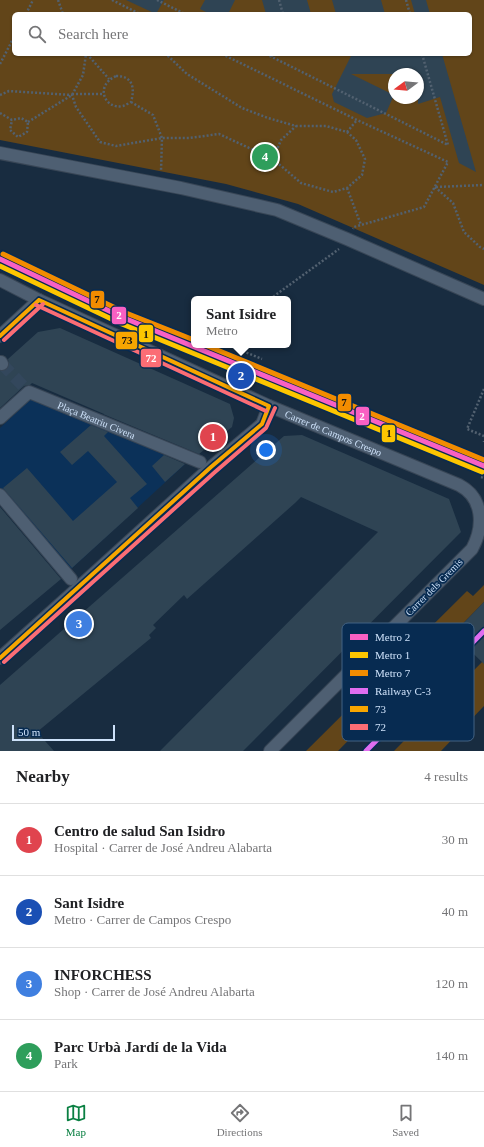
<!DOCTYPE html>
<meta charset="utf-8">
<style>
body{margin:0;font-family:"Times New Roman",serif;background:#f2f2f2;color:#202124}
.compass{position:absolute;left:388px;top:68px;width:36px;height:36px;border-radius:50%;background:#fff;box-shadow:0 1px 3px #0004;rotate:254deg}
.scale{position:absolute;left:12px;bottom:10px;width:103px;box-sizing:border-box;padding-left:4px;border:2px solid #cde1f9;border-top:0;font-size:11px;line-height:14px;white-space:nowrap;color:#cde1f9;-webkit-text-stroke:3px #072b51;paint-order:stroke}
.you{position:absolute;left:266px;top:450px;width:14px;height:14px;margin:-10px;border:3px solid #fff;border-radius:50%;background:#1a73e8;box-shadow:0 0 0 6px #1a73e833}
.badge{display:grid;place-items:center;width:26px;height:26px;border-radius:50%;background:#0b8043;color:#fff;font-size:13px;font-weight:700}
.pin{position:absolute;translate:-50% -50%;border:2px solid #fff;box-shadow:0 1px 4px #0006}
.popup{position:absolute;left:191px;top:296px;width:100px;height:52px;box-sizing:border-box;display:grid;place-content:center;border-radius:6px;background:#fff;filter:drop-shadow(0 1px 3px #0005);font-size:13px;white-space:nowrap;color:#757577}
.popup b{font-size:15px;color:#202124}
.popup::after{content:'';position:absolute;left:50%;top:100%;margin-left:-8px;border:8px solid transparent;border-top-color:#fff}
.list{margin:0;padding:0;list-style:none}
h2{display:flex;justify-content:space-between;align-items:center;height:52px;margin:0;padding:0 16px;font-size:17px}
h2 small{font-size:13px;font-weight:400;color:#757577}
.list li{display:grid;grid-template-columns:26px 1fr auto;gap:12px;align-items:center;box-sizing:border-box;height:72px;padding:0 16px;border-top:1px solid #e0e0e0}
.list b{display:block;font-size:15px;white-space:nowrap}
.list p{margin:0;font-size:13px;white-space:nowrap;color:#757577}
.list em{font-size:13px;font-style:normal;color:#757577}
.icon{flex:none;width:22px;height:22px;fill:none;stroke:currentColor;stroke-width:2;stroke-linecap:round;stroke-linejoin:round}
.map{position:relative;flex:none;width:484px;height:751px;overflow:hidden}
.search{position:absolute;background:#fff;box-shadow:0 1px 3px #0004;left:12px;right:12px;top:12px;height:44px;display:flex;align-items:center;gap:10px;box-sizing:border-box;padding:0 14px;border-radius:6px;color:#757577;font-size:15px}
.sheet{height:340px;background:#fff}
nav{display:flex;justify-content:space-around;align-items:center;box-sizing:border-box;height:56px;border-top:1px solid #e0e0e0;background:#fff;font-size:11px;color:#757577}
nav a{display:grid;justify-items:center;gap:2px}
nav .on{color:#0b8043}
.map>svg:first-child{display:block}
.built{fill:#0b3159}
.green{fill:#624519;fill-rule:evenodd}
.building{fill:#2f4454}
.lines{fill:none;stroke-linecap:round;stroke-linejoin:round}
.street-tunnel{stroke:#33475c;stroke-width:12;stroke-dasharray:12 6;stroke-linecap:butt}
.street-casing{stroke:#384656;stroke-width:14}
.path{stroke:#526170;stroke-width:2.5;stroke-dasharray:2 2;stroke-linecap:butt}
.street{stroke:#4e5f72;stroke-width:12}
.bus-1-casing{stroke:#072b51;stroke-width:7}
.bus-2-casing{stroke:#072b51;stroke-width:7}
.bus-1{stroke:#f7a600;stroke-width:4}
.bus-2{stroke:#fb6d75;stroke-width:4}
.rail-1-casing{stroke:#072b51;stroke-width:8}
.rail-1{stroke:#e06df0;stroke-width:5}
.metro-1-casing{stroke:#072b51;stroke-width:8}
.metro-2-casing{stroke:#072b51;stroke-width:8}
.metro-3-casing{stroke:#072b51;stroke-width:8}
.metro-1{stroke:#f960c3;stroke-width:5}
.metro-2{stroke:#fdc600;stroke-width:5}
.metro-3{stroke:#f28c00;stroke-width:5}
.labels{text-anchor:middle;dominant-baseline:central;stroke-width:3.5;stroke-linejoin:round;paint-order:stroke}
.street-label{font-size:10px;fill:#cde1f9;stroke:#072b51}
.key{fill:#072b51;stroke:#426283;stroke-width:1}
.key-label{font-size:11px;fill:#cde1f9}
.line-badge{stroke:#072b51;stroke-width:1.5}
.badge-label{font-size:11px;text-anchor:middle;font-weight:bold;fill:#fff}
.pale-badge-label{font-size:11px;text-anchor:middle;font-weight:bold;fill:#111}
</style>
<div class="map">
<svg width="484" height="751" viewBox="0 0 484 751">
<rect width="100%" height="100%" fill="#182c40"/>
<path class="built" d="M31,399L93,423L164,455L184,465L71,569L0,488V428Z"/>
<path class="green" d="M0,0H484V285L298,204L226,184L0,140ZM14,14H470V54H14ZM394,74H418V98H394Z
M484,585V602L338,751H306L467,591L473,596Z
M484,660V706L441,751H394Z"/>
<path class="building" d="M126,0H164L156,14Z
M205,0H235L228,14H210L200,9Z
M262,0H307L311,14H266Z
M332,0H381L385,14H336Z
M411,0H426L430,14H415Z
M352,54H442L476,172L459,163L440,97L418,104V74H351L394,95L386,113L367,118L334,102L332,94Z
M60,328L230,404L234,418L232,427L199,454L103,414H104L32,383L30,385L24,386L0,408V371H5L8,368L9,364L8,359L38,332Z
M91,425L108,432L104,436L147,484L130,498L138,508L72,568L3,488L27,468L73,521L117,482L88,451L72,465L60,452Z
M302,435L449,499L461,532L243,751H160L378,532L301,497L295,503L187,599L184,595L153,625L156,628L149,635L151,638L37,732L54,751H0V685L284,436Z
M164,455L185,464L165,482L152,466Z
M0,507L61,579L0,630Z
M484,602V664L453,634Z"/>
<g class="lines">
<path class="street-tunnel" d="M2,364L26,389"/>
<defs>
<g id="street">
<path d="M0,153L181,188L277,210L347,239L484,299"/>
<path id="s1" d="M0,280L39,300L269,406L459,485C484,498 484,527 472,549L270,751"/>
<path d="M0,336L39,300"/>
<path d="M1,362L2,364"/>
<path id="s2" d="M0,418L29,392L200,462"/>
<path d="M0,495L71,579"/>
<path d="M0,658L79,587L211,467L262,424L269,406"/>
</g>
</defs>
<use href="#street" class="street-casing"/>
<path class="path" d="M58,0L63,14
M112,0L140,14
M157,0L185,14
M279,0L283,14
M406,0L410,14
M26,14L33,0
M87,54L109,79
M222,54L357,120L448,162L424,207L354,227L353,229
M266,54L448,145L422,54
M271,56L279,54
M0,64L14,37
M116,76C133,76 135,88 131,102C129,103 126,105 123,106C105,110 94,86 116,76Z
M72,94H103
M0,95L9,91L72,95L76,107L100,142L116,146L162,138H189L219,134L273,159L301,183L333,192L347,188L362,175L365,159L356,140L347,132L326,126H296L268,118L242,108L187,74L166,54
M131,102L153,115L162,138L161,171
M0,113L12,120L21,118L28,122L27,132L18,137L10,130L12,120
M28,122L72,95L83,75L86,54
M347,132L357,120
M273,159L281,140L296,126
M435,187L453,203L464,232L480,247L484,249
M436,187L484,185
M347,188L361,225
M270,299L339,249
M228,345L262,359
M227,369L255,382
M484,389L467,429L484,436
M484,441V442
M481,477L484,478"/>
<use href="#street" class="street"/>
<defs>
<path id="bus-1" d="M39,300L269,406
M0,336L39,300
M0,658L211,467L262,424L269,406"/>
<path id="bus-2" d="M36,305L266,411
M4,340L43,304
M4,662L215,472L266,428L275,408"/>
</defs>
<use href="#bus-1" class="bus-1-casing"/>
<use href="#bus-2" class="bus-2-casing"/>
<use href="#bus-1" class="bus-1"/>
<use href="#bus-2" class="bus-2"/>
<defs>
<path id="rail-1" d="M366,751L484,631"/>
</defs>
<use href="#rail-1" class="rail-1-casing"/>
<use href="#rail-1" class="rail-1"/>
<defs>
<path id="metro-1" d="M0,259L124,318L484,466"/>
<path id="metro-2" d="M0,266L122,324L482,472"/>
<path id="metro-3" d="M3,254L126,313L194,340
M205,345L484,460"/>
</defs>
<use href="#metro-1" class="metro-1-casing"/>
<use href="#metro-2" class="metro-2-casing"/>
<use href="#metro-3" class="metro-3-casing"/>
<use href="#metro-1" class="metro-1"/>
<use href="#metro-2" class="metro-2"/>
<use href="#metro-3" class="metro-3"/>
</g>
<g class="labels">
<g class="street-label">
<text stroke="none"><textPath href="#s2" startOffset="112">Plaça Beatriu Civera</textPath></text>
<text stroke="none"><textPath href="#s1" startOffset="367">Carrer de Campos Crespo</textPath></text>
<text transform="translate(434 587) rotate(-45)">Carrer dels Gremis</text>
</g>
</g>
<rect x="342" y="623" width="132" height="118" rx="6" class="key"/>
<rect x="350" y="634" width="18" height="6" fill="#f960c3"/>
<rect x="350" y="652" width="18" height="6" fill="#fdc600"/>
<rect x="350" y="670" width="18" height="6" fill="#f28c00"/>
<rect x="350" y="688" width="18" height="6" fill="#e06df0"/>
<rect x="350" y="706" width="18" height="6" fill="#f7a600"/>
<rect x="350" y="724" width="18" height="6" fill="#fb6d75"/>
<g class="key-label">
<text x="375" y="641">Metro 2</text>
<text x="375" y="659">Metro 1</text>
<text x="375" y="677">Metro 7</text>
<text x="375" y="695">Railway C-3</text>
<text x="375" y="713">73</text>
<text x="375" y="731">72</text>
</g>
<g class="line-badge">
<rect x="90" y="290" width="15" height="19" rx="4" fill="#f28c00"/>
<rect x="111" y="306" width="16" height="19" rx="4" fill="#f960c3"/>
<rect x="138" y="324" width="16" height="19" rx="4" fill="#fdc600"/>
<rect x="115" y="331" width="23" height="19" rx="4" fill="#f7a600"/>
<rect x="140" y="348" width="22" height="20" rx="4" fill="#fb6d75"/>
<rect x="337" y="393" width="15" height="19" rx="4" fill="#f28c00"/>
<rect x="355" y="406" width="15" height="20" rx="4" fill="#f960c3"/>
<rect x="381" y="424" width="15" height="19" rx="4" fill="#fdc600"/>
</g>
<g class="badge-label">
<text x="119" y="319">2</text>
<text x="151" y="362">72</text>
<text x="362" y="420">2</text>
</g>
<g class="pale-badge-label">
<text x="97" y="303">7</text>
<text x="146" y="338">1</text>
<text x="127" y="344">73</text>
<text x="344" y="406">7</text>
<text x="389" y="437">1</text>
</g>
</svg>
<svg class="compass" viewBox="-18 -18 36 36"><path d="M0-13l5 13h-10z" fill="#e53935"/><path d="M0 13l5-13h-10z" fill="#757577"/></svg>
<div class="scale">50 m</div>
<div class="you"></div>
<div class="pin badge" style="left:213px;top:437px;background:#e0444e">1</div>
<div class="pin badge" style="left:241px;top:376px;background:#1a4fb4">2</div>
<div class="popup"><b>Sant Isidre</b>Metro</div>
<div class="pin badge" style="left:79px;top:624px;background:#3f7fe0">3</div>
<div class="pin badge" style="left:265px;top:157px;background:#2e9e5b">4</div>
<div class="search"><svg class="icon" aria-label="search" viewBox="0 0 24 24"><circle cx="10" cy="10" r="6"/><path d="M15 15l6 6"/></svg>Search here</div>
</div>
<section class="sheet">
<h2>Nearby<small>4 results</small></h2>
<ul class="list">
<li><span class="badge" style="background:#e0444e">1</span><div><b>Centro de salud San Isidro</b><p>Hospital · Carrer de José Andreu Alabarta</p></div><em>30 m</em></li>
<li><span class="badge" style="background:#1a4fb4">2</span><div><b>Sant Isidre</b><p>Metro · Carrer de Campos Crespo</p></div><em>40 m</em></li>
<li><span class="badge" style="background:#3f7fe0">3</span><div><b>INFORCHESS</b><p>Shop · Carrer de José Andreu Alabarta</p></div><em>120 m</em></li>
<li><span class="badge" style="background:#2e9e5b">4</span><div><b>Parc Urbà Jardí de la Vida</b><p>Park</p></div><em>140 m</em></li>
</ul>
</section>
<nav>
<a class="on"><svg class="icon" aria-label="map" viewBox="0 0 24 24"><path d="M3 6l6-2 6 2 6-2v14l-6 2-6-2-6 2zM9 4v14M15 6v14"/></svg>Map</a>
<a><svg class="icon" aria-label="directions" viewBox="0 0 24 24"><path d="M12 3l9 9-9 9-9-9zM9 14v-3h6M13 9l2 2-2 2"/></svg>Directions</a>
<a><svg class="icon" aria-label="saved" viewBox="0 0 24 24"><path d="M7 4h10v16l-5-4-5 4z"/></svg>Saved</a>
</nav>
